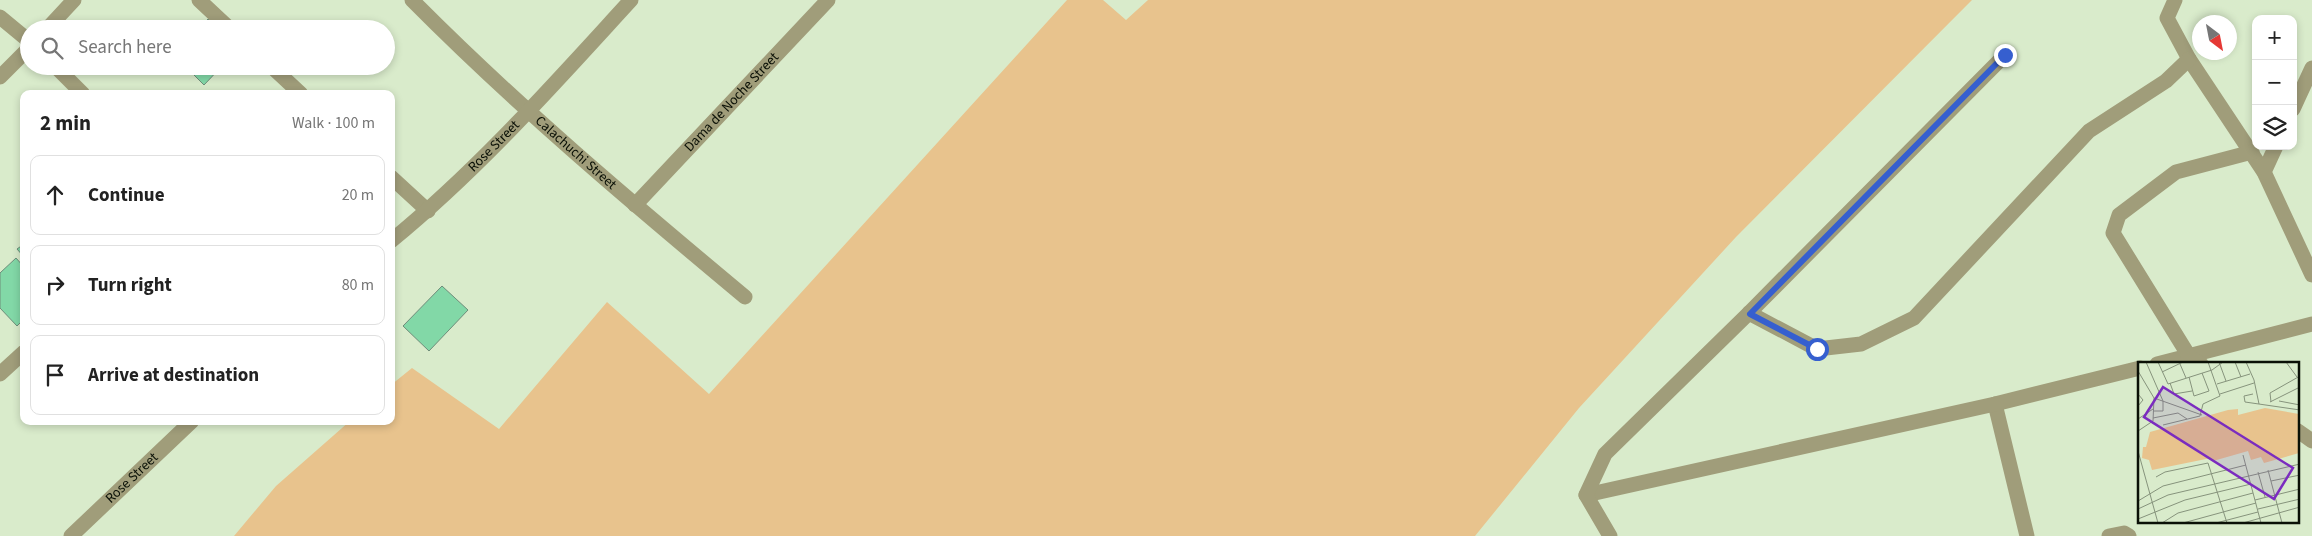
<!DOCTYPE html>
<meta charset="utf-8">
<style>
body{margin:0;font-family:"Source Sans 3",sans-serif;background:#f6f6f6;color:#222}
.controls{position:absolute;right:15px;top:15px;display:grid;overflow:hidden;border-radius:10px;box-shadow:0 2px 8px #0003}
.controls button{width:45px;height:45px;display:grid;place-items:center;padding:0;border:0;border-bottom:1px solid #e0e0e0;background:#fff;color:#222;font:25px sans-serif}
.compass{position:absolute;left:2192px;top:15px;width:45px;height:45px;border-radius:50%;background:#fff;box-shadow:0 2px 8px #0003;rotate:148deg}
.stop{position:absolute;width:15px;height:15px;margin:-11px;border:4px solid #365fcf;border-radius:50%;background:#fff}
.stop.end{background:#365fcf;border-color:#fff;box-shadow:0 1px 5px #0008}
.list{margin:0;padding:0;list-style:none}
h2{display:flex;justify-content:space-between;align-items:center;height:65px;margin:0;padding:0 20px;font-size:21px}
h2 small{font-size:16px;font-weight:400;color:#767676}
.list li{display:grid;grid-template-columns:32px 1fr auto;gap:15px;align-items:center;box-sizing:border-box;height:80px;margin:0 10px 10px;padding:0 10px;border:1px solid #e0e0e0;border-radius:10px}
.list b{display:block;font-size:19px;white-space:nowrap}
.list em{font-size:16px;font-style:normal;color:#767676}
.icon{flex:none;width:28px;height:28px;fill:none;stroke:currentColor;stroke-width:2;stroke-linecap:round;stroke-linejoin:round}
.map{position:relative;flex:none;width:2312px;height:536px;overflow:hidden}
.search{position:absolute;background:#fff;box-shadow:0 2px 8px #0003;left:20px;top:20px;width:375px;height:55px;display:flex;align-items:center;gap:12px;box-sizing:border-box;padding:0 18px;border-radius:28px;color:#767676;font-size:19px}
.panel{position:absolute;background:#fff;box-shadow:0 2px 8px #0003;left:20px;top:90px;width:375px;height:335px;border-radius:10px}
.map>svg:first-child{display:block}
.grass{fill:#e8c38d}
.building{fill:#82d8a7;stroke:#6e8d7a}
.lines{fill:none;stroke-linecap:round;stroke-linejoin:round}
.minor{stroke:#a09d7a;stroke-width:15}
.route{stroke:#365fcf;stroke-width:6}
.labels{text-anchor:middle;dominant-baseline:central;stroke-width:4.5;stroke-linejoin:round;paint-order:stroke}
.street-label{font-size:14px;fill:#0a1006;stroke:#d9ebcb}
.inset-road{fill:none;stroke:#86937c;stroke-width:1}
.view{fill:#7b2cbf;fill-opacity:0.15;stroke:#7b2cbf;stroke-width:2.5}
.inset-edge{fill:none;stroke:#0a1006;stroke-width:2.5}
</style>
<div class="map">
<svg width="2312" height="536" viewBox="0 0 2312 536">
<rect width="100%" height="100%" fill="#d9ebcb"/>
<path class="grass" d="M1067,0H1103L1126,20L1148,0H1972L1736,237L1579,408L1475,536H234L276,486L350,421H391V385L412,368L499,429L607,302L709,394Z"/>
<path class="building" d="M208,19L219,29H199Z
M185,66H222L204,85Z
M24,244V257L17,249Z
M16,258L24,267V319L17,326L0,308V273Z
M442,286L468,310L429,351L403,326Z"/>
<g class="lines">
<g class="minor">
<path d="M199,0L230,29"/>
<path id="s1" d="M412,0C517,106 631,202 745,297"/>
<path d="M2175,0L2167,18L2189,59L2264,172L2312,275"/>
<path d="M0,17L29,41"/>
<path d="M47,29L74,0"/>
<path d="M55,66L83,94"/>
<path d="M271,66L301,94"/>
<path d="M0,77L29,48"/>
<path d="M2293,109L2312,68"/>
<path d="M2264,172L2276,146"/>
<path d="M391,177L428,211"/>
<path id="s2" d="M635,205L828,0"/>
<path id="s3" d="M391,241C479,169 554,84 631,0"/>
<path d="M1749,313L1817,349L1861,344L1914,318L2089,131L2166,81L2189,59"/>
<path d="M2157,364L2312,324"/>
<path d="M2201,364L2189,356L2113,233L2119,215L2176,172L2252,152"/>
<path d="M0,374L24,352"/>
<path d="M1995,404L2027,536"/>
<path d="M2298,431L2312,441"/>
<path d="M1586,495L1995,404L2140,368"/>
<path id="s4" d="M71,536L192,421"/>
<path d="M1610,536L1586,495L1605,454L1749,313L2005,55"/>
<path d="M2109,536L2124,533L2129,536"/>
</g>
</g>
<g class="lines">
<path class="route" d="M1817,349L1750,314L2005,55"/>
</g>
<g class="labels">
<g class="street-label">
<text stroke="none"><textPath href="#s2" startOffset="141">Dama de Noche Street</textPath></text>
<text stroke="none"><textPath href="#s3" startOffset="140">Rose Street</textPath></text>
<text stroke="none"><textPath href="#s1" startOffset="224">Calachuchi Street</textPath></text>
<text stroke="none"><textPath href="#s4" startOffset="84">Rose Street</textPath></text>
</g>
</g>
<g transform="translate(2138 362)">
<rect width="161" height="161" fill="#d9ebcb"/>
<path d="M127,46L161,52V91L126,101L123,95L113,98L110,89L75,99L73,96L14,108L11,98L4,96L5,85H8L12,70L90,48L100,47V53Z" fill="#e8c38d"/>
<path class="inset-road" d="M8,0L25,39V49H15M20,0L30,22L74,8L85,0M81,0L88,19M97,0L103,15M108,0L116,18L121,42M148,0L159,15M42,2L48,16M0,9L16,36M24,10L45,0M51,15L56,34L71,29L64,11M32,21L36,32L54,29M79,22L112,12M0,32L5,38L0,44M82,32L116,21M115,32L106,34L107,40L162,48M16,36L64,53M141,39L162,43M132,40L162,25M133,40L132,31L162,14M15,56L40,51L49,57M0,57L15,47M25,63L62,54L65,42L82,34L70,0M0,69L15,59L16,36M0,89L20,161M105,93L123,161M130,108L144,161M120,110L127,135M18,115L27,110L70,101L89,161M133,119L162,113M117,138L162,127M0,139L25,124L108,103M0,147L30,133L162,102M120,147L162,137M0,157L47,138L113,122M24,161L40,151L115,131M45,161L118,141M78,161L120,150M105,161L162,145"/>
<path class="view" d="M25,25L155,106L136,137L6,55Z"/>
<rect width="161" height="161" class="inset-edge"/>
</g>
</svg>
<div class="controls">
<button>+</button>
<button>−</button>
<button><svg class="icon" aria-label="layers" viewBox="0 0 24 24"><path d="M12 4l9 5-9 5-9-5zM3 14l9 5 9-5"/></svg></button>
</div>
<svg class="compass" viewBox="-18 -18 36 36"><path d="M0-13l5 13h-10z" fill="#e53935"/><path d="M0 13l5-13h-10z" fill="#767676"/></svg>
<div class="stop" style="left:1817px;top:349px"></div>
<div class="stop end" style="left:2005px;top:55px"></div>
<div class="search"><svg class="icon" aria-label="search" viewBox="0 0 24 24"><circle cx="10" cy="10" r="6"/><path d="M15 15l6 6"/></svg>Search here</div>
<section class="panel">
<h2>2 min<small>Walk · 100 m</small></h2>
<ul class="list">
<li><svg class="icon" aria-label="ahead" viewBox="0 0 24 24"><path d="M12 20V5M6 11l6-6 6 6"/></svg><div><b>Continue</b></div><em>20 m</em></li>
<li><svg class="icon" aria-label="right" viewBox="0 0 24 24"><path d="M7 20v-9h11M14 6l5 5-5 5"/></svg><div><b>Turn right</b></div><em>80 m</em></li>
<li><svg class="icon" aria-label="arrive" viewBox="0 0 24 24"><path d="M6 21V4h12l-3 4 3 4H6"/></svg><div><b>Arrive at destination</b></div></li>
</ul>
</section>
</div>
